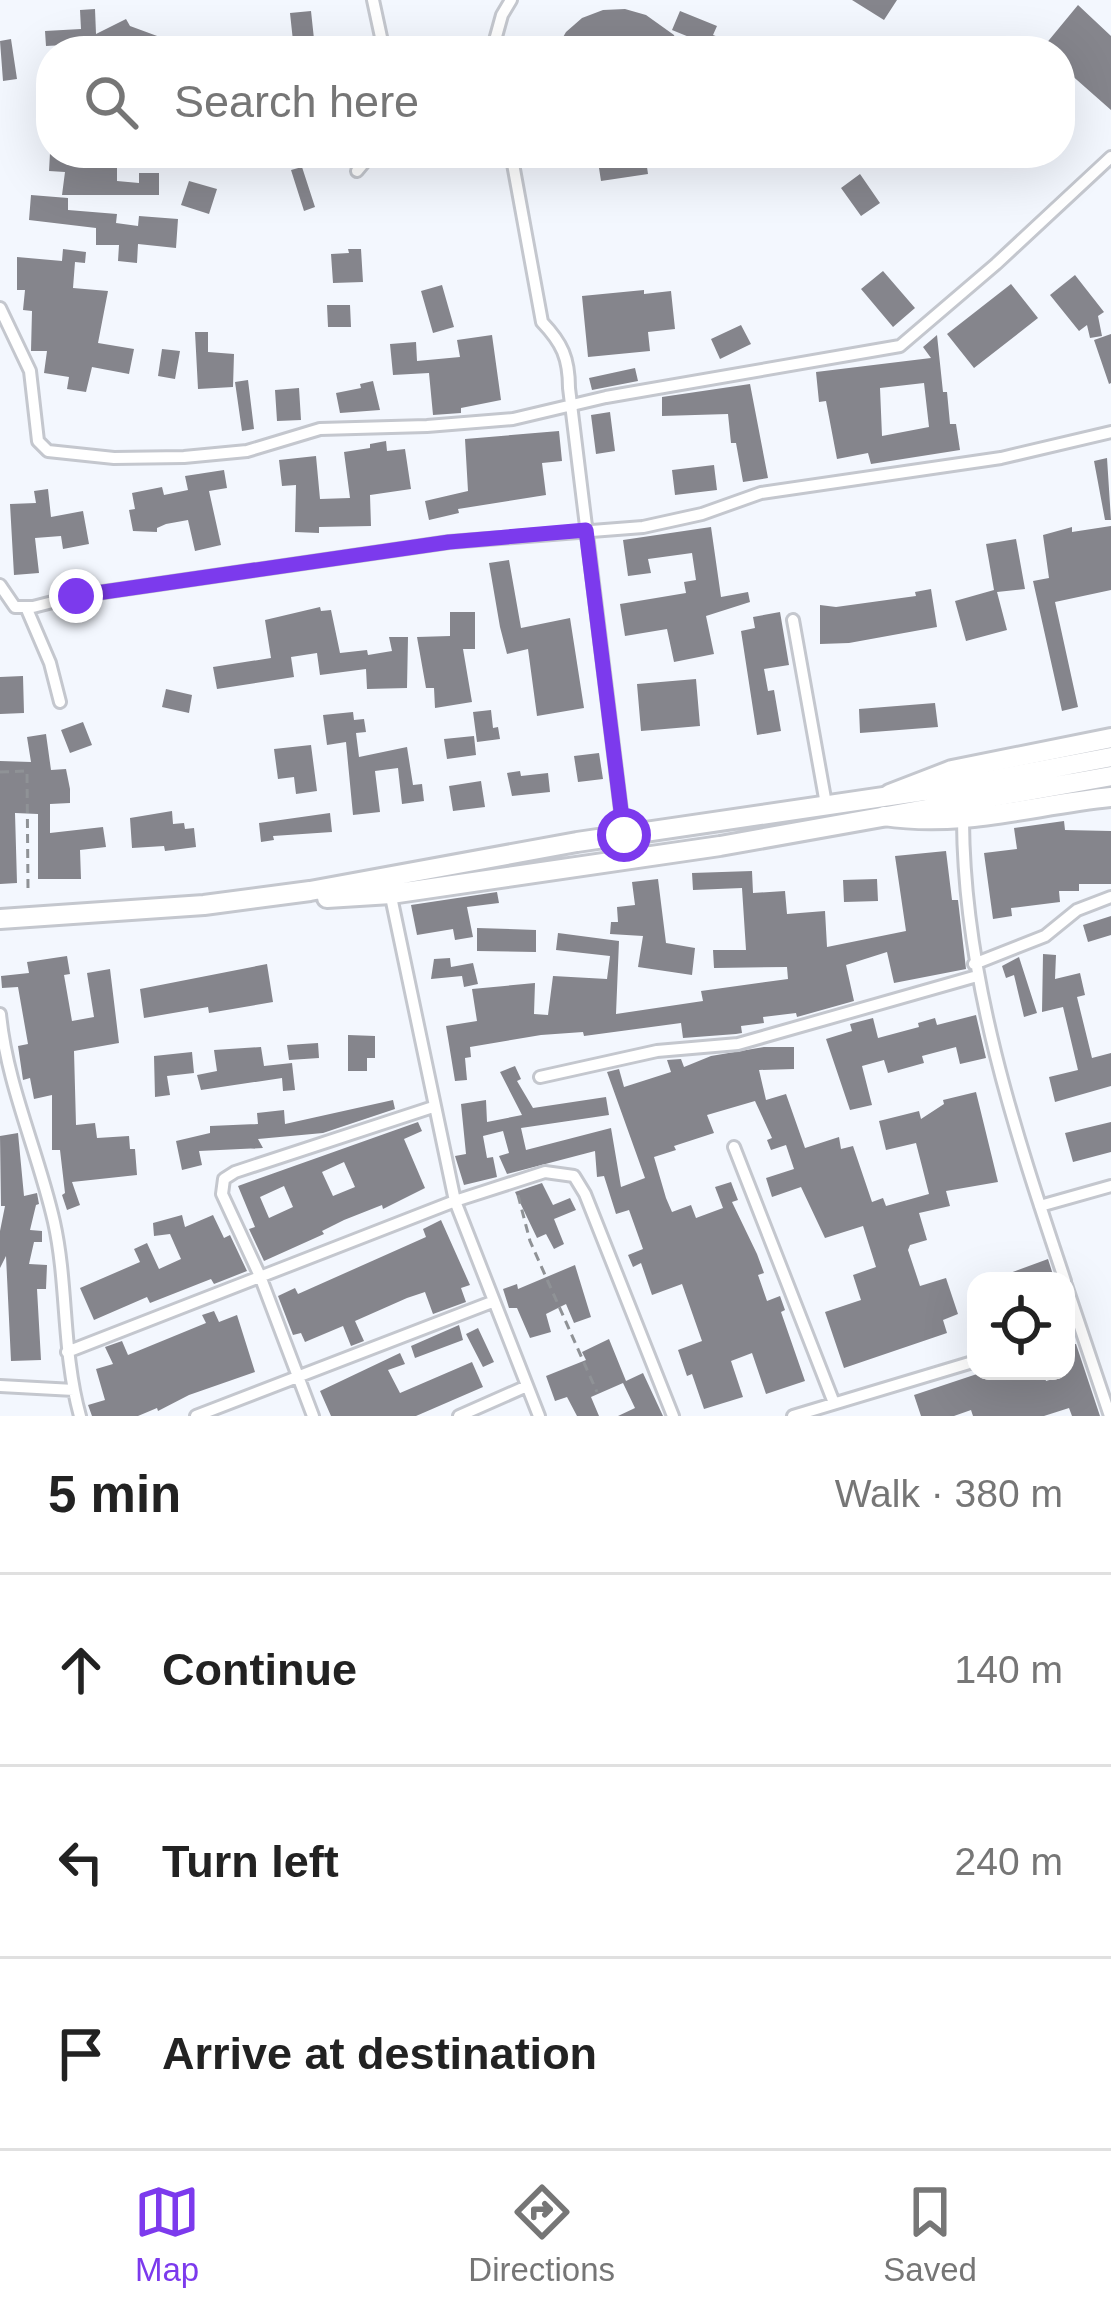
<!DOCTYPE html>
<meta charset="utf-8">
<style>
body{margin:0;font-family:Arial,sans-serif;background:#f2f2f2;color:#222}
.controls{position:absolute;right:36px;bottom:36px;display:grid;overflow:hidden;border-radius:24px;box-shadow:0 12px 48px #0002}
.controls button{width:108px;height:108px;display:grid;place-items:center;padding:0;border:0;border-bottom:3px solid #e0e0e0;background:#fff;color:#222;font:60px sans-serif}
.stop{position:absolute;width:36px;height:36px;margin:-27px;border:9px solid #7c3aed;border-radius:50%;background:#fff}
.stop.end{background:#7c3aed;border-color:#fff;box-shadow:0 3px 12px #0008}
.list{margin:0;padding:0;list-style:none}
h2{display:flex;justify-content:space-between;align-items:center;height:156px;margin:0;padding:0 48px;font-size:51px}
h2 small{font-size:39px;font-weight:400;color:#767676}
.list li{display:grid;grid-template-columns:78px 1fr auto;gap:36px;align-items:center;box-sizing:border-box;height:192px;padding:0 48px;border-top:3px solid #e0e0e0}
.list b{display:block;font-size:45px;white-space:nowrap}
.list em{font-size:39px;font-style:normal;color:#767676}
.icon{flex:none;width:66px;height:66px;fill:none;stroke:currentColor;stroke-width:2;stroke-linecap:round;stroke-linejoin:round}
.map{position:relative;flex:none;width:1111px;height:1416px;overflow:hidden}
.search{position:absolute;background:#fff;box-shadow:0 12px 48px #0002;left:36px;right:36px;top:36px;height:132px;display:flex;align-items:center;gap:30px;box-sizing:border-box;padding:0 42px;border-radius:48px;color:#767676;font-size:45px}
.sheet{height:732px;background:#fff}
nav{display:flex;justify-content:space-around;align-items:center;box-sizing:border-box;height:168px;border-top:3px solid #e0e0e0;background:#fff;font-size:33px;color:#767676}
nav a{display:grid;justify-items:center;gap:6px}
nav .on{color:#7c3aed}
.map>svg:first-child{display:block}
.building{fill:#85858c;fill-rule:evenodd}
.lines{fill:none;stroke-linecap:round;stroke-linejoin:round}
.minor-casing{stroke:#c4c7ce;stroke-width:16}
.primary-casing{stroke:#c4c7ce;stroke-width:24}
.trunk-casing{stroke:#c4c7ce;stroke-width:24}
.path{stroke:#8f9296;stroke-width:3;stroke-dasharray:9 6;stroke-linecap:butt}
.minor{stroke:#fff;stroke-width:10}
.primary{stroke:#fff;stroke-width:18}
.trunk{stroke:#fff;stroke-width:18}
.route{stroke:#7c3aed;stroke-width:15}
</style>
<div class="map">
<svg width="1111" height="1416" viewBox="0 0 1111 1416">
<rect width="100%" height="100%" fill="#f3f7fe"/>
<path class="building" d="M852,0H897L884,20Z
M1078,5L1111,36V110L1060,65V51H1040Z
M95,9L96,34L126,19L130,26L168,40L164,51H140L110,40L111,50L65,51V45L46,46L45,31L81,29L80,10Z
M625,9L646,15L674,35L679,51H555L566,32L582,18L603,10Z
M311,11L314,39L293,41L290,13Z
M680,11L717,26L713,35L755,51H715L716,48L672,30Z
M11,39L17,79L3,81L0,41Z
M50,153H117V181L139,183V173H159V195H62L65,172L49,171Z
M613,153H645L648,174L601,181L597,155Z
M302,167L315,207L304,211L291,170Z
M860,174L880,203L861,216L841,188Z
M189,181L217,189L209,214L181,205Z
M31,195L68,198V210L117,214L116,223L138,226L139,216L178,219L176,248L138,244L137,263L118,261L119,245H96V228L29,220Z
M63,249L86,252L85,263L75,262L73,288L108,291L98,343L134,349L129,374L92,367L86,392L67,389L69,377L44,373L47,351H31L32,311L23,310L25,290H17V257L62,261Z
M348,249H361L363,282L333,283L331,254L349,253Z
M883,271L915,308L893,327L861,289Z
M1075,275L1104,312L1098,316L1102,336L1090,338L1087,325L1079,331L1050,295Z
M1011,284L1038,318L974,368L947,334Z
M442,285L454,327L433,333L421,291Z
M644,290V294L671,291L675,329L648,332L650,351L588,357L582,296Z
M327,305H350L351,327H328Z
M741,325L751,344L720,359L711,339Z
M195,332H208V352L234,354L233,387L198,389Z
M1111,334V383L1109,384L1094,340Z
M492,335L501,400L461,408V413L433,415L429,373L393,375L390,344L416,342L417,361L460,357L457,340Z
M937,335L943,392H947L950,424H956L960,450L871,464L868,453L837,459L826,401L819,402L816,372L931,358L923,347ZM924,383L929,427L882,436L880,388Z
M162,349L180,351L175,379L158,376Z
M635,368L638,381L592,390L589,378Z
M248,380L254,429L242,431L235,382Z
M373,381L380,410L340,413L336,393L361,388L360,384Z
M750,384L768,478L743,482L736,443H731L728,414L662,416V397Z
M299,388L301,420L277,421L275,390Z
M610,412L615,451L596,454L591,415Z
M559,431L562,461L542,463L546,495L458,509L459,513L429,520L425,501L468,491L465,439Z
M386,441L387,451L405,449L411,489L370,495L371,526L319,527V533L295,532L296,485L282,486L279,460L316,456L320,499L350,498L344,452L370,448V444Z
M1107,458L1111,520H1105L1094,461Z
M714,465L717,490L675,495L672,470Z
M224,470L227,488L209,491L221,545L195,551L188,520L166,524L157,528V532L133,531L129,510L135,509L132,493L162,487L164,495L188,490L185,476Z
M48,489L51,517L83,511L89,544L63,549L61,536L35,538L39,573L14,575L10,504L36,503L34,491Z
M1111,526V590L1055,602L1078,707L1062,711L1033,581L1049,578L1043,535L1072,527V532Z
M711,527L721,597L748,592L750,602L706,616L714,654L674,662L667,629L625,636L620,604L686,593L684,582L696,580L692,553L648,559L651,573L628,576L623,540Z
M1016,539L1025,589L997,592L1007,630L966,641L955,601L994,590L986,544Z
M509,560L521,628L570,618L584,708L537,716L528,649L507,654L500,627L489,563Z
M931,589L937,627L849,643L820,644V605L836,607L916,596L915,592Z
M320,607L321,611L331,610L340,653L367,650L368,655L392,651L389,637H408L407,688L367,689L366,669L320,675L317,653L291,657L294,677L217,689L213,667L271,658L265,620Z
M450,612H475V649H463L472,702L435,708L434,688H426L417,637L450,636Z
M780,612L789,665L764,669L768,691L774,690L781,731L757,735L741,631L755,628L753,617Z
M23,676L24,713L0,714V677Z
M696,679L700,726L641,731L637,684Z
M166,689L192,695L189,713L162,707Z
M935,703L938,727L860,733L859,709Z
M491,710L493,728L498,727L500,739L477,742L473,712Z
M353,712L354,720L364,719L366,732L356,733L359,757L407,747L413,785L422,784L424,801L402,804L398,768L375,771L380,812L353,815L346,742L327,745L323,715Z
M83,722L92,745L70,753L61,730Z
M46,734L51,770L66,769L70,789V803L50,804V833L103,827L106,847L80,850L81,879H38V814L15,813L17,883L0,884V761L31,762L27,737Z
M474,736L476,755L447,759L444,739Z
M311,745L317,791L296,794L294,777L278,779L274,749Z
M599,753L603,779L578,782L574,756Z
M520,771L521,776L548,773L550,792L512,796L507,773Z
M481,781L485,807L453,811L449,786Z
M172,811L173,824L184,823L185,829L194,828L196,847L165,851L164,846L132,848L130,818Z
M330,813L332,832L273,836L274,840L261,842L259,823Z
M1064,821L1065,830L1111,831V884H1079V891H1059L1060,902L1011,908L1012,916L993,919L984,853L1017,849L1014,828Z
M946,851L952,900H958L966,969L894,983L887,952L846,965L854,1001L797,1017L796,1013L763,1017L764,1023L741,1026L742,1033L736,1034L683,1038L681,1023L584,1036L583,1032L541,1035L470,1047L471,1057L465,1058L467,1080L455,1081L446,1026L477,1021L472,989L535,983L534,1014L548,1015L553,976L607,979L610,956L556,950L558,933L619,941L616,1014L703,1001L701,991L788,979L787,967L714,968L713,950H746L742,888L693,890L692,873L752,871L753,893L785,891L787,914L825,911L827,947L906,931L895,856Z
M658,879L666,943L695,948L692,975L638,967L643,936L610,934L611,922H618L617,907L635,905L632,882Z
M877,879L878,901L844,902L843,880Z
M497,892L499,903L467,907L473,937L455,940L453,929L417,935L411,905Z
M1111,916V935L1088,942L1083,925Z
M477,928L536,930V952L477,951Z
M1043,954L1056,955L1055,979L1080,973L1085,995L1077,997L1092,1058L1111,1053V1086L1055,1102L1049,1077L1078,1070L1063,1007L1042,1012Z
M67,956L70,974L64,975L72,1021L94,1017L87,973L110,969L119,1043L74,1051L76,1125L95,1123L97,1138L129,1136L130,1149H135L137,1175L72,1182L80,1205L67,1210L62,1195L65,1193L60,1150H52V1095L34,1099L30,1078L23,1080L18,1046L28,1044L18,987L2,988L1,976L29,973L27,962Z
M1019,957L1037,1013L1024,1017L1014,975L1006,978L1002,966Z
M450,958L451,967L473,963L478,984L464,987L462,976L431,979L434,959Z
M267,964L273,1002L209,1013L208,1007L144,1018L140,989Z
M976,1015L986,1058L960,1064L956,1047L922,1056L924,1063L888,1073L884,1060L862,1066L872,1105L850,1110L826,1039L852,1031L850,1024L873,1018L878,1038L919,1027L918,1023L935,1018L937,1025Z
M348,1035L375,1036V1058H367V1071H348Z
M318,1043L319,1058L289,1060L287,1045Z
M261,1047L264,1066L292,1063L295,1090L283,1091L282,1078L201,1090L197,1075L217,1071L214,1050Z
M764,1047H794V1069L759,1070L766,1100L786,1094L805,1148L839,1137L841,1149L853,1146L872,1202L883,1198L886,1206L929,1194L916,1143L886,1150L879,1121L919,1111L921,1119L944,1104L943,1100L976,1092L998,1182L946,1191L950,1206L919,1213L927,1240L910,1245L908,1250L920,1286L946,1278L958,1314L943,1320L947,1333L844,1368L825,1312L861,1300L853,1275L876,1267L863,1226L825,1238L801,1187L772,1197L766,1178L794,1169L786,1145L771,1150L767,1140L772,1138L755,1101L707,1115L714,1133L674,1146L676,1150L654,1157L666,1198L672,1212L691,1205L696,1218L723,1208L715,1187L731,1182L738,1200L732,1202L757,1254L764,1273L758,1275L767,1301L780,1296L785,1310L781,1312L805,1381L766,1394L752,1353L731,1361L743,1397L704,1409L692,1374L687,1376L678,1350L702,1341L682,1284L652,1295L641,1263L633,1267L628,1255L643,1249L629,1210L616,1214L604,1176L597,1177L595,1151L507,1174L499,1156L509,1153L503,1131L483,1136L487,1158L493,1157L497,1177L464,1185L455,1156L466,1154L461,1104L486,1100L487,1122L522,1115L500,1072L515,1066L521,1079L517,1081L533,1108L606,1097L609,1115L521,1128L526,1150L611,1128L621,1187L645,1178L607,1072L619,1069L624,1087L671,1072L667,1060L681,1059L684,1067L711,1056Z
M192,1052L194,1073L167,1076L170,1095L155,1097L154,1056Z
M393,1100L395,1109L323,1133L258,1139L263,1148L199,1151L202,1165L182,1170L176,1141L210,1133V1126L258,1124L257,1113L284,1110L285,1124Z
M418,1122L422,1131L404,1139L425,1188L383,1209L382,1205L344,1220L322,1231L324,1234L264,1261L249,1229L255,1227L238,1186ZM344,1162L355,1187L333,1196L322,1172ZM284,1186L293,1207L269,1218L260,1197Z
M1111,1122V1152L1073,1162L1065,1133Z
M18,1133L24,1196L37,1193L39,1204L36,1205L30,1230L42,1231V1242H34L29,1264L47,1265L46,1289H37L41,1360L11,1361L6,1256L0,1268V1231L5,1206H1L0,1136Z
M542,1183L553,1205L570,1198L576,1210L554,1219L564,1244L554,1249L546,1234L537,1238L515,1192Z
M182,1215L185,1227L213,1215L224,1238L230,1235L247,1271L214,1284L211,1279L150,1303L147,1297L94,1320L80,1288L140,1262L134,1249L147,1243L159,1269L181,1259L170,1234L154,1236L153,1223Z
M441,1220L470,1285L461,1288L466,1302L433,1314L425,1292L407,1298L355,1321L364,1341L351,1346L343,1326L305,1342L301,1333L293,1335L278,1296L295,1288L298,1294L426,1237L423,1229Z
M1048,1259L1055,1281H994V1279Z
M575,1265L591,1317L574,1323L566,1304L546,1314L551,1332L530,1338L517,1308H509L503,1289L517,1284L518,1289Z
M214,1311L219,1322L237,1315L255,1372L189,1395L158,1411L157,1408L138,1416H92L88,1405L105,1400L96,1369L113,1364L105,1347L122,1341L128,1355L206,1323L202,1315Z
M459,1325L463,1340L415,1358L411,1346Z
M478,1328L494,1362L483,1367L466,1334Z
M609,1339L626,1381L643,1373L663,1416H618L635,1408L623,1383L591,1397L599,1416H577L567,1397L555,1401L546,1376L586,1360L582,1352Z
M1066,1344H1076L1100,1416H1072L1069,1408L1044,1416H973L971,1410L954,1416H921L914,1395L986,1371H1043L1046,1381L1066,1375Z
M400,1353L405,1364L388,1370L400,1393L472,1362L483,1387L416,1416H331L320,1391Z"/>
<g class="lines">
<defs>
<path id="minor" d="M373,0L384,51
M492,51L502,15L511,0
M511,153L542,322C562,343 569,358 569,388L624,835
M357,171L372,153
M0,308L30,371L38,441L48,451L114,458L184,457L247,451L320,429L427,426L513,419L606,397L900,346L996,264L1111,157
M0,585L15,607H33L76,596L449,542L643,527L702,514L761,493L1001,458L1111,432
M26,607L50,663L60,702
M793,620L826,804
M963,821C964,979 1015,1132 1065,1281
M390,892L455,1201L539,1416
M974,964L1045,936L1077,910L1111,897
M0,1014C7,1086 38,1151 54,1222C68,1285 62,1352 80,1416
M540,1077L657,1051L738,1044L977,976
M734,1147L834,1403
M1040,1206L1111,1186
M1066,1285L1110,1416
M67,1352L455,1201L545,1172L574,1176L585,1194L673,1416
M0,1386L74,1390
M196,1416L492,1302
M313,1416L260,1276L222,1194L224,1179L235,1172L433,1107
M459,1416L527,1386
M793,1416L976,1361"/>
<path id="primary" d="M327,898L391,894L720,846L1111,776
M0,919L204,905L310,891L577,842L958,786L1111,757"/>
<path id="trunk" d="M890,794L952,770L1111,738
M884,816C964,828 1032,805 1111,797"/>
</defs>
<use href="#minor" class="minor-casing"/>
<use href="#primary" class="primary-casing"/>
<use href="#trunk" class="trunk-casing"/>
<path class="path" d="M0,772L27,771L28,889
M518,1195L530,1241L597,1392"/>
<use href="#minor" class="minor"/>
<use href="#primary" class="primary"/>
<use href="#trunk" class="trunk"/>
</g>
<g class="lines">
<path class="route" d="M76,596L449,542L586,530L624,835"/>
</g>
</svg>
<div class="controls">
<button><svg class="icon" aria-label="locate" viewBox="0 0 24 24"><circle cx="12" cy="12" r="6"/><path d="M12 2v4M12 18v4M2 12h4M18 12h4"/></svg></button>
</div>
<div class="stop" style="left:624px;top:835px"></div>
<div class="stop end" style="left:76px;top:596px"></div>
<div class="search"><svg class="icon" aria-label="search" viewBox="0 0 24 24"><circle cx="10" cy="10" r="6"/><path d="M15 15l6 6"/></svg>Search here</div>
</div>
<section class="sheet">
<h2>5 min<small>Walk · 380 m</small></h2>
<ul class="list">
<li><svg class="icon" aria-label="ahead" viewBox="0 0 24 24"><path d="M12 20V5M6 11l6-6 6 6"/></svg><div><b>Continue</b></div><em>140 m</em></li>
<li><svg class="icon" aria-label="left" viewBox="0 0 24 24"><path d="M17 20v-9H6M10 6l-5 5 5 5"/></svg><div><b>Turn left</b></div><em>240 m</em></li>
<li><svg class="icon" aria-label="arrive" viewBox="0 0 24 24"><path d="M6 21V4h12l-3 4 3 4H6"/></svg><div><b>Arrive at destination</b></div></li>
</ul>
</section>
<nav>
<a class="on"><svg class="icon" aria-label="map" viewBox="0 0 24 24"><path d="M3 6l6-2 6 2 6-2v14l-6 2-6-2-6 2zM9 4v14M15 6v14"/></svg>Map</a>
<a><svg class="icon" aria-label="directions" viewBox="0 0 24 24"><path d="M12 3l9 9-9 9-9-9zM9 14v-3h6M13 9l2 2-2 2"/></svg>Directions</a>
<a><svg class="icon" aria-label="saved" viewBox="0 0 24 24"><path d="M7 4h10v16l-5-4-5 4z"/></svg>Saved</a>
</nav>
